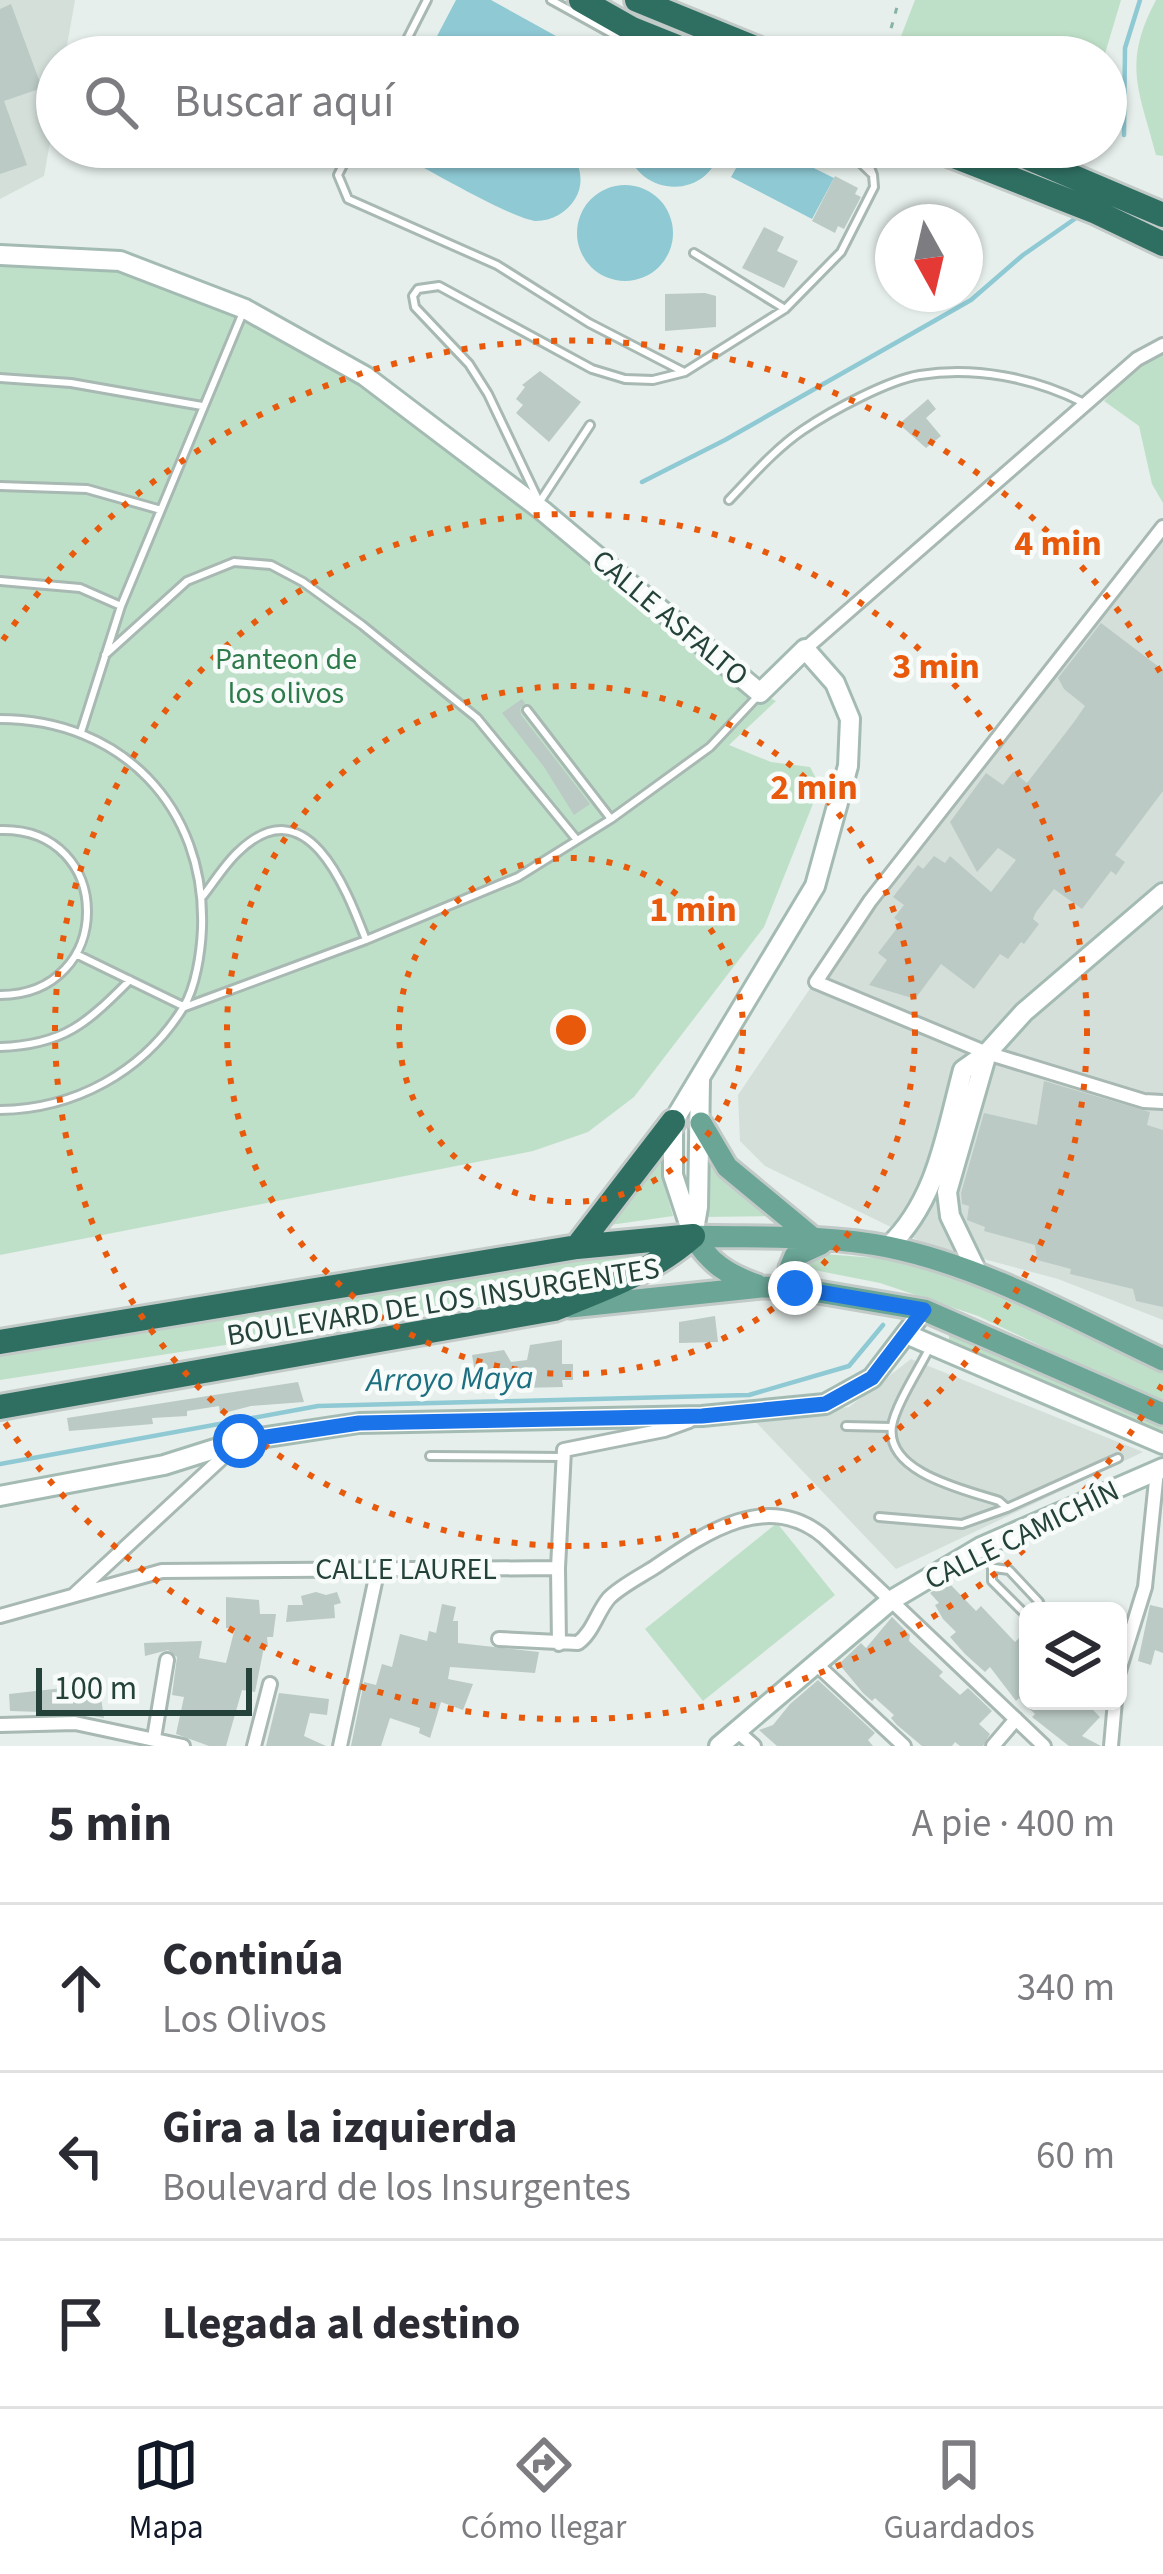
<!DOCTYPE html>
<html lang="es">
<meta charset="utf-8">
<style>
body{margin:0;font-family:"Source Sans 3",sans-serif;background:#f2f2f3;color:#2b2b33}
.controls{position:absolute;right:36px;bottom:36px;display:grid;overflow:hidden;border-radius:18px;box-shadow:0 3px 9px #0004}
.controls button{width:108px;height:108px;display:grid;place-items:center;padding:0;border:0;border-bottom:3px solid #e1e1e2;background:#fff;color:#2b2b33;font:60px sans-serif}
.compass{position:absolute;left:875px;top:204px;width:108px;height:108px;border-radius:50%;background:#fff;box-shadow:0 3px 9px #0004;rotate:172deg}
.scale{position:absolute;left:36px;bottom:30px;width:216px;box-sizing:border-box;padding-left:12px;border:6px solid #24423a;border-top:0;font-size:33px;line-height:42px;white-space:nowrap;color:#24423a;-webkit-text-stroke:9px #f7fbf9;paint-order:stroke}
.stop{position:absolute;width:36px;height:36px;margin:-27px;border:9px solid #1a73e8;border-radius:50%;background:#fff}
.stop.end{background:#1a73e8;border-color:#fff;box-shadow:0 3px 12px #0008}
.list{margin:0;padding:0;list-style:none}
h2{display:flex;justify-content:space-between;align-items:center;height:156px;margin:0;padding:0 48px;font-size:51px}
h2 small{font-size:39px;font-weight:400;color:#7c7c81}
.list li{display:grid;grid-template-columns:78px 1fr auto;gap:36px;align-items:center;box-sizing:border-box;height:168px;padding:0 48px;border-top:3px solid #e1e1e2}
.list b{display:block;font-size:45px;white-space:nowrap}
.list p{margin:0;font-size:39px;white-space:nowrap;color:#7c7c81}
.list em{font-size:39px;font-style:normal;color:#7c7c81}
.icon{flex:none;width:66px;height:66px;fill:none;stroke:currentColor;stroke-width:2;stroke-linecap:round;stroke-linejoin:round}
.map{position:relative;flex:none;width:1163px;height:1746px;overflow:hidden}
.search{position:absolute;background:#fff;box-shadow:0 3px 9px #0004;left:36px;right:36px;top:36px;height:132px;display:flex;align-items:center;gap:30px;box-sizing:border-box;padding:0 42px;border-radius:66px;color:#7c7c81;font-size:45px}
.sheet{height:660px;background:#fff}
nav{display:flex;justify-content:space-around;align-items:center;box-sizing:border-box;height:168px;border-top:3px solid #e1e1e2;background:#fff;font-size:33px;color:#7c7c81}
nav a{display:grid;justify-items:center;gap:6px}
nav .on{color:#111827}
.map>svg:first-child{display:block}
.built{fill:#d4dfda}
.green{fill:#bfe0c8}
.water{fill:#8ec9d4}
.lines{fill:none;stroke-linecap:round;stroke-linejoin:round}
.stream{stroke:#8ec9d4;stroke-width:4.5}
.building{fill:#bbcac4}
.lane-casing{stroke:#a8b8b2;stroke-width:12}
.street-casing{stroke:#a8b8b2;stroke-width:18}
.secondary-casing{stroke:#a4bbb3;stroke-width:24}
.primary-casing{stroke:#c2cac8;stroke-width:27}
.highway-casing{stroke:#c2cac8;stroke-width:30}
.path{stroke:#86b3a5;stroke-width:3;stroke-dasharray:6 9;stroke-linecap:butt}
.lane{stroke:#fff;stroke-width:6}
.street{stroke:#fff;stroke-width:12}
.secondary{stroke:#fff;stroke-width:18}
.primary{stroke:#6aa596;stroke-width:21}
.highway{stroke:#2f6f62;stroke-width:24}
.route{stroke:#1a73e8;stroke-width:15}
.ring{fill:none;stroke:#e8590c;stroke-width:6;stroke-dasharray:6 12}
.labels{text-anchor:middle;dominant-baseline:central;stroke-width:9;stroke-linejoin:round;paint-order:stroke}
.street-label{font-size:30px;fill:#24423a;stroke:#f7fbf9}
.park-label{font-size:30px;fill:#2d7a4b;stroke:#f7fbf9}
.water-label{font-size:33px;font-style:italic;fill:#1c6f80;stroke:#f7fbf9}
.centre{fill:#e8590c;stroke:#f7fbf9;stroke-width:6}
.ring-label{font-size:36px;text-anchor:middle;font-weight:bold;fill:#e8590c;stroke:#f7fbf9;stroke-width:9;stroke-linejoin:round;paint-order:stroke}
</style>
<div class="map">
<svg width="1163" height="1746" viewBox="0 0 1163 1746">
<rect width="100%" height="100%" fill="#e6efeb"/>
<path class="built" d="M0,0H75L65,57H57V103L44,176L0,199Z
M1163,527V1320L1058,1279L924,1243L765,1166L740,1141L738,1095L870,900Z
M911,1359L1143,1452L896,1569L754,1420L849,1407Z"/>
<path class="green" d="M915,0H1121L1104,57H893Z
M1156,0H1163V156L1156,155C1139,90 1122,64 1156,0Z
M0,255L120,261L245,309L365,376L760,693L776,701L729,745L771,762L810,767L820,786L764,927L634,1097L588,1132L533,1151L0,1255Z
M1163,353V503L1152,484L1139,426L1104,401L1141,363Z
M704,1150L773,1216L701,1217Z
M661,1153L664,1185L673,1216L603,1226Z
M638,1249L649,1252L585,1278L497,1303L0,1380V1352Z
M811,1253L902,1260L965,1276L1163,1366V1404L978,1316L880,1283L809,1269Z
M948,1329L1163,1428V1440L950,1346Z
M777,1523L835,1595L703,1701L645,1629Z"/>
<path class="water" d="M456,0H491L594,57H426Z
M386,147H568C579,162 586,181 575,199C567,212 552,221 536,221C513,220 413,161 386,147Z
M626,147H721C710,201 638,199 626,147Z
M748,147H771L834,178L812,219L731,177Z
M577 233a48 48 0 1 1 96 0a48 48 0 1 1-96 0Z"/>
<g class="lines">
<path class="stream" d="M1124,135L1125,48L1140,0
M642,482L725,440L971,300L1023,255L1076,218
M0,1464L318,1406L749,1395L849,1366L883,1325"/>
</g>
<path class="building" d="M11,4L42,88L4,101L27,165L0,174V9Z
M835,176L858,188L855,194L861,197L844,229L838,226L835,233L812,221Z
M764,227L784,237L777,251L798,261L784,288L742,268Z
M705,293L716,296V327L665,331V294Z
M540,371L581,402L549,442L516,413L523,405L516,399L525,387L522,385Z
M928,399L936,409L926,418L941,436L926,448L899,424Z
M1101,623L1163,670V791L1115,855L1125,862L1116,875L1111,871L1082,909L1054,889L1036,912L1033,919L1039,924L1024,944L1021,942L1008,959L1000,954L974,989L941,964L915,999L869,985L887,960L878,953L901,923L894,918L904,905L893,897L918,865L923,869L934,856L945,863L950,856L991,892L1016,860L998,848L977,872L950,822L986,773L1003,785L1013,772L1027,783L1074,722L1085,706L1064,689L1058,678Z
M522,699L525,703L520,708L521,715L590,804L574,815L544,767L502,713Z
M1044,1081L1150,1112L1147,1125L1163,1130V1307L1136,1301L1133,1289L1070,1274L1071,1269L1037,1260L1035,1245L984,1231L985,1227L967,1220L969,1206L962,1204L961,1193L984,1113L1037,1125Z
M715,1316L718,1342L679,1343V1322Z
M562,1340V1364H573V1380H562L563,1387L478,1389L472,1355L504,1350L511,1362L527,1360L530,1345Z
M298,1382L304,1402L251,1406L220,1414L219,1406L187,1411V1416L152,1418L153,1424L69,1431L67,1418Z
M948,1582L976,1611L981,1606L1015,1642L1022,1635L1028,1641V1701H1084L1100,1717L1082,1736L1101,1746H1069L1032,1717L1035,1714L1019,1698L1016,1701L990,1667L985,1672L965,1654L950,1637L956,1632L943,1619L935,1605L939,1603L930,1593Z
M316,1592L326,1595L337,1592L341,1603L334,1605L335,1618L286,1622L288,1605H303L301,1596Z
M226,1597L259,1600L260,1614H276L273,1637H267L268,1647H264L255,1692L242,1690L226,1746H209L176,1734L184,1697L172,1695L177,1657L168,1650L145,1656L144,1643L202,1641L199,1658L226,1663L235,1628H226Z
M442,1604L456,1607L453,1621H458V1643L539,1652L535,1673L450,1667L448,1679L473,1684L463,1710L441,1702L430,1738L419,1733L420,1728L390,1718L381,1746H351L364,1682L376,1685L382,1664L392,1667L400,1634L427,1641L429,1631L436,1633Z
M1150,1605L1163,1608V1653L1155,1650L1151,1665L1138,1661Z
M892,1617L910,1635L909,1641L943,1672L939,1676L960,1695L968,1688L992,1711L979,1724L990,1734L983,1746H960L955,1742L952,1746H922L897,1725L891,1718L894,1715L875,1698L872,1701L863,1693L839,1664L861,1643L866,1648Z
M818,1680L875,1733L868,1740L873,1746H777L759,1730L773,1725L790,1704Z
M99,1684L104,1718L75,1713L10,1711L9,1694Z
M279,1693L329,1699L327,1715L310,1713L304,1736L326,1746H266Z"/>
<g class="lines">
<defs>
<path id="lane" d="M551,0L654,57
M398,57L427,0
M352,147L338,175L348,199L497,265L589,323L682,371
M844,147L871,173
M694,253L785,309
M0,378L71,383L202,406
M0,486L87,489L161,510
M537,497L488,394L469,364L415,307L413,296L418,289L439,286L592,369L625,379L653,380L685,372L785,309L841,252L874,187L873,175L862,147
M729,500C752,476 775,449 803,430C831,411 888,380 920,375C974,366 1035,378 1082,402
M539,503L590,425
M0,581L80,588L121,606
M105,655L187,581L234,562L271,565L303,582L362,625L477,718L577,840
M527,710L611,819
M0,719C121,719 206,807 202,928C201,952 196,987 183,1008C143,1072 75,1109 0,1110
M81,732L121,606L244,310
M0,830C116,827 116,995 0,995
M203,896C214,882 225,864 238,852C307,785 346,888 366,940
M78,955L185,1007L366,940L518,877L611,819L710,747L756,698
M0,1047C64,1045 87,1023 130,980
M929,1349C919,1369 895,1406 892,1426C885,1473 966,1490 999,1501L1007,1508L1118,1458
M846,1426L891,1427
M430,1456L562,1457
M879,1517L962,1524L1007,1508
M983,1550L992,1568V1581L1028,1617
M994,1568L1009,1570L1039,1602L1037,1611"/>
<path id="street" d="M1163,527L870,901L816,982L987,1053L1144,1101L1163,1102
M805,649L1137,359L1163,345
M75,1594L236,1445
M0,1616L162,1571L558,1568
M499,1639L578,1643C593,1632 597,1612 609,1598C621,1586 641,1576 655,1567C705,1533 767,1490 823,1536L1044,1746
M559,1644L558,1568L564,1450L664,1430L689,1421
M815,1663L904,1746
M1118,1674L1145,1587L1157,1471
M0,1725L75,1723L183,1746
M737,1731L754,1746
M154,1738L167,1660
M254,1746L270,1684
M340,1746L378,1568
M993,1746L1016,1719
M1111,1746L1115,1701"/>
<path id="secondary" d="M0,255L120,261L245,309L365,376L543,511L760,693L805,649L835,683L850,719L848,766L815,886L673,1122V1175L693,1236
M693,1236L698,1207L700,1080
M888,1247C937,1201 946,1133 963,1070L987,1053L1024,1012L1163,893
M978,1274L950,1216L947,1192L987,1053
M906,1334L1163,1444
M0,1496L164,1465L240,1441L359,1423L702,1416L825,1404L872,1378L924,1310
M719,1746L890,1601L981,1547L1163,1468"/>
<path id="primary" d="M701,1123L727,1167L814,1239
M693,1236C757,1238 825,1234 888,1247C985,1267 1074,1318 1163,1360
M693,1236C710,1263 726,1274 757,1285
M795,1288L790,1268L795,1256L821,1244
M570,1307L761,1287L795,1288L924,1310L1163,1414"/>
<path id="highway" d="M581,0L632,29L702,57
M637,0L777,57
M931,147L1094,211L1163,244
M1003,147L1163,215
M577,1247L673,1122
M0,1342L577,1247L693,1236
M0,1407L554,1309C604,1289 652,1272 693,1236"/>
</defs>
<use href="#lane" class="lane-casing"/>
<use href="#street" class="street-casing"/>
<use href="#secondary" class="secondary-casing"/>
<use href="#primary" class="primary-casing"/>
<use href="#highway" class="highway-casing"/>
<path class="path" d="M883,57L899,0"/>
<use href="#lane" class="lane"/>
<use href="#street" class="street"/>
<use href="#secondary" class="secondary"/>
<use href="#primary" class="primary"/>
<use href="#highway" class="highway"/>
</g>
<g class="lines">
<path class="route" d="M240,1441L359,1423L702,1416L825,1404L872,1378L924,1310L795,1288"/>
</g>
<g class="ring">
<circle cx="571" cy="1030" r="172"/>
<circle cx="571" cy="1030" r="344"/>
<circle cx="571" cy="1030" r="516"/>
<path d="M1162 1385A689 689 0 0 1 3 1420M3 640A689 689 0 0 1 1162 675"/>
</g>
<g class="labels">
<g class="street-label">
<text transform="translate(670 618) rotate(40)">CALLE ASFALTO</text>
<text transform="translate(443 1302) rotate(-9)">BOULEVARD DE LOS INSURGENTES</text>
<text transform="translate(1022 1535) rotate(-26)">CALLE CAMICHÍN</text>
<text x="406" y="1569">CALLE LAUREL</text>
</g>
<g class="park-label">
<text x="286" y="659">Panteon de<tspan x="286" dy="34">los olivos</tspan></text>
</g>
<g class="water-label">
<text transform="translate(450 1379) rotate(-1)">Arroyo Maya</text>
</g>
</g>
<circle cx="571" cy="1030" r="18" class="centre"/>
<g class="ring-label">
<text x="1058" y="555">4 min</text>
<text x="936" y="678">3 min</text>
<text x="814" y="799">2 min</text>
<text x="693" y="921">1 min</text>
</g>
</svg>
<div class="controls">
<button><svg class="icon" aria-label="layers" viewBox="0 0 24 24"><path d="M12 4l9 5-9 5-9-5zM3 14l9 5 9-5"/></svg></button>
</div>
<svg class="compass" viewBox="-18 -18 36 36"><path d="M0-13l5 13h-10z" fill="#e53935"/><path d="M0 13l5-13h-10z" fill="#7c7c81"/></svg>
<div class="scale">100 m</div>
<div class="stop" style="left:240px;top:1441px"></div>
<div class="stop end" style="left:795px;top:1288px"></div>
<div class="search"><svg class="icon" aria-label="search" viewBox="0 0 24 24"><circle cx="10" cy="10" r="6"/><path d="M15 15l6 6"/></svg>Buscar aquí</div>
</div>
<section class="sheet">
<h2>5 min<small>A pie · 400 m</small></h2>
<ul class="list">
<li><svg class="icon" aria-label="ahead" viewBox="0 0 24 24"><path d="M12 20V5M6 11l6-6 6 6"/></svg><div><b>Continúa</b><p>Los Olivos</p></div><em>340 m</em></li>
<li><svg class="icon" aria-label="left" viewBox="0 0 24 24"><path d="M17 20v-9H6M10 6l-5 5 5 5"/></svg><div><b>Gira a la izquierda</b><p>Boulevard de los Insurgentes</p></div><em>60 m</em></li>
<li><svg class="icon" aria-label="arrive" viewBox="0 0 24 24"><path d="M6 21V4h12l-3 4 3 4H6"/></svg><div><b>Llegada al destino</b></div></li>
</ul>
</section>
<nav>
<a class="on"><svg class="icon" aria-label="map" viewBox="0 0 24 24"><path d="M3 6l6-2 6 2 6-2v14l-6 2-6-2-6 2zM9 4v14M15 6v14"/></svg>Mapa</a>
<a><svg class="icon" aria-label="directions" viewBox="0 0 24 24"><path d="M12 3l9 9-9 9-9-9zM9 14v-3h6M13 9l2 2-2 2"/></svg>Cómo llegar</a>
<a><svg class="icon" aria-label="saved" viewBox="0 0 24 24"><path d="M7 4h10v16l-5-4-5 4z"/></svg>Guardados</a>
</nav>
